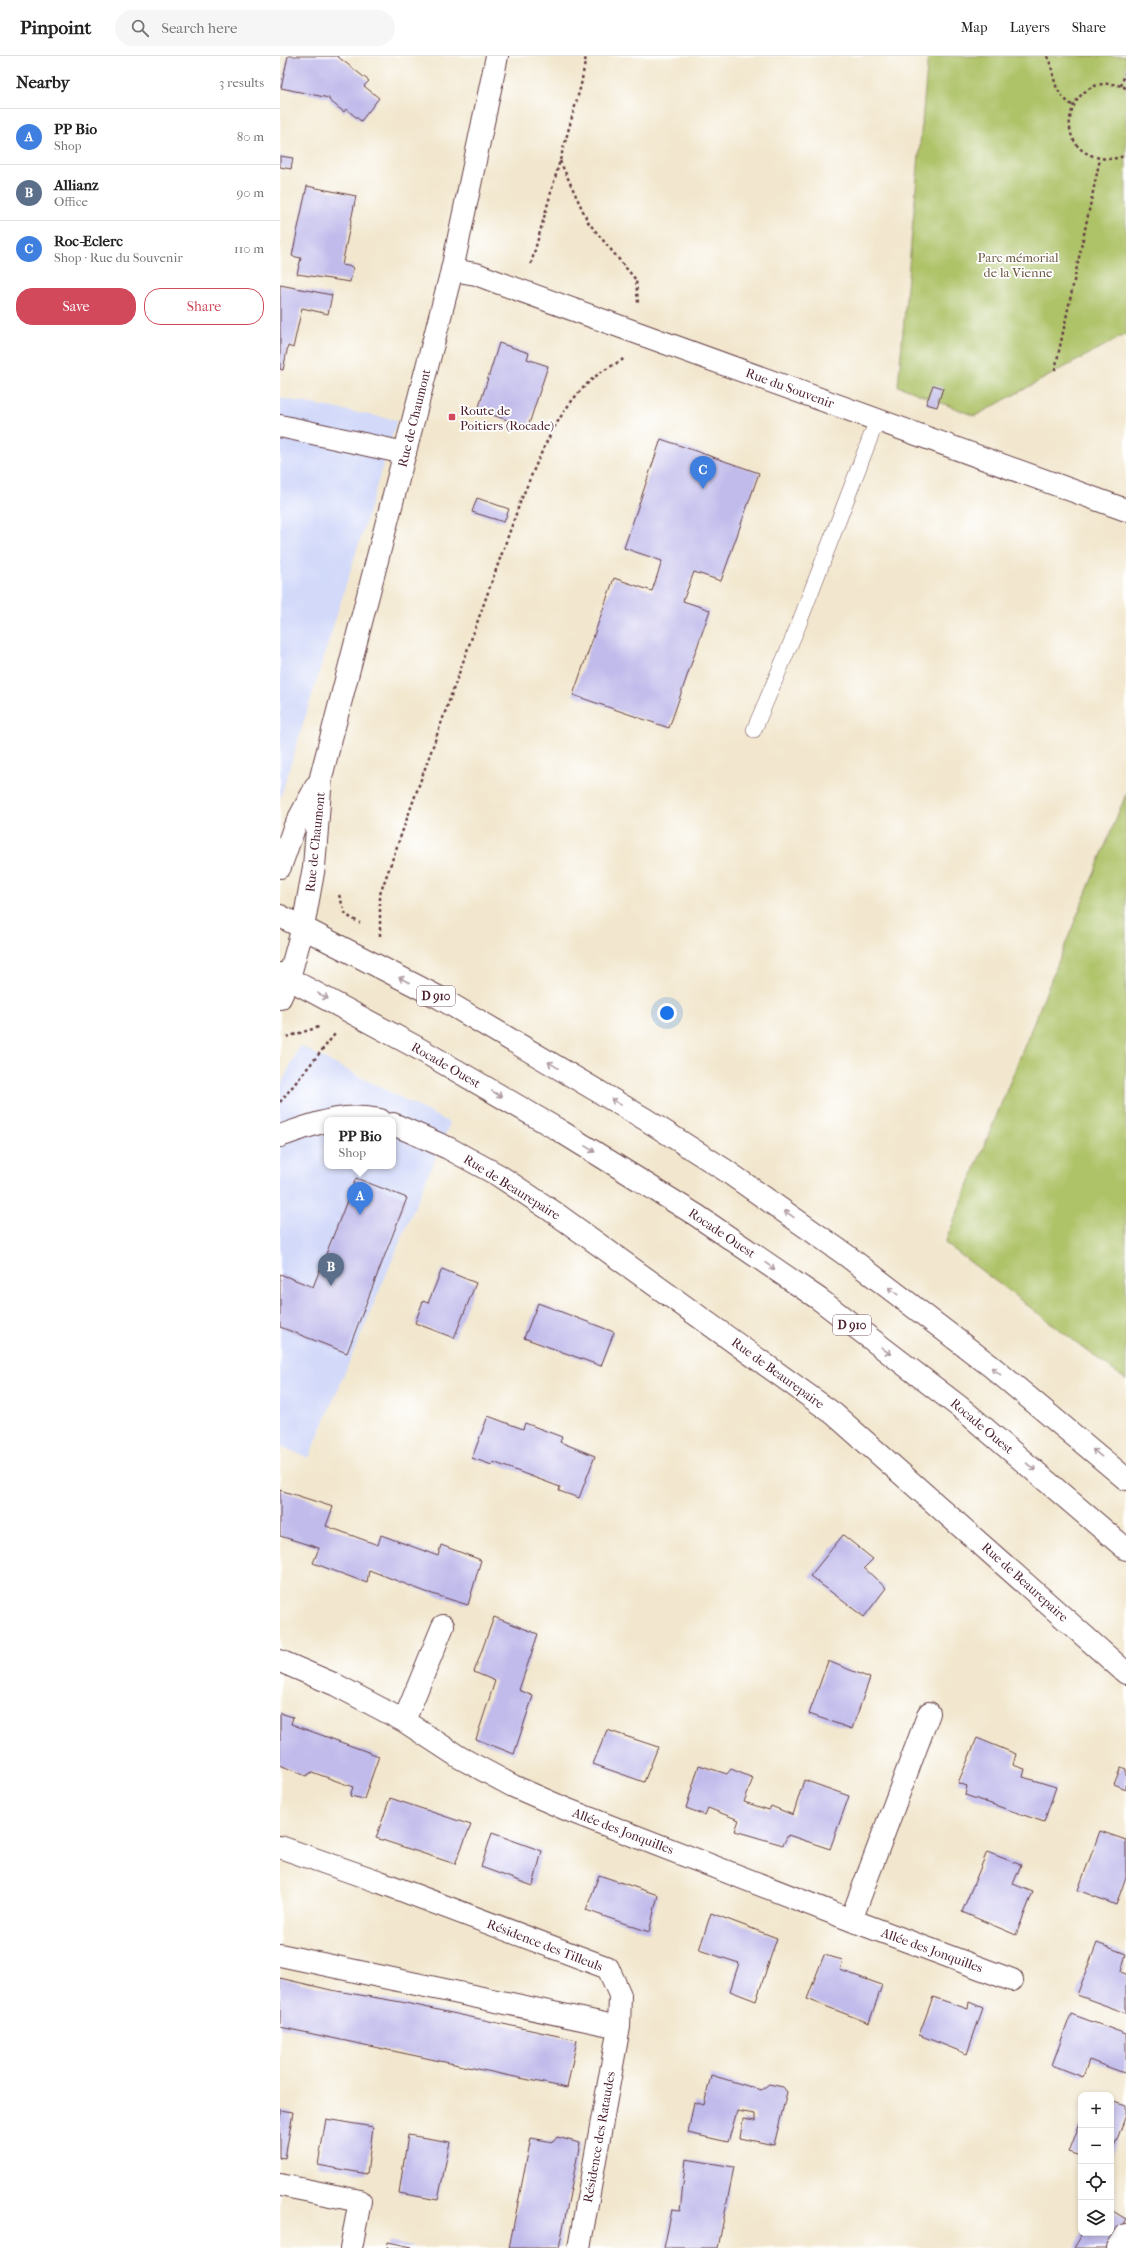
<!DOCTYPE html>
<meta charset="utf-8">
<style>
body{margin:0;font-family:"IM FELL French Canon",serif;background:#f6f6f6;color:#222}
.controls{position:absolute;right:12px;bottom:12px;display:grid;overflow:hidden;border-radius:8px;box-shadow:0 2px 6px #0003}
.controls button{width:36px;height:36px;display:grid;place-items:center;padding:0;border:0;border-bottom:1px solid #e0e0e0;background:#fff;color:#222;font:20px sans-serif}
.you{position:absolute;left:387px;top:957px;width:14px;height:14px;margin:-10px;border:3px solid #fff;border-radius:50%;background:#1a73e8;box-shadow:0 0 0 6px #1a73e833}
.badge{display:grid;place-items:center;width:26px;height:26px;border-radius:50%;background:#d1495b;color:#fff;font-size:13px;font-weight:700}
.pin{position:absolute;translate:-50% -33px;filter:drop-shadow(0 1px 2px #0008)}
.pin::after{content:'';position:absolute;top:21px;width:14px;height:12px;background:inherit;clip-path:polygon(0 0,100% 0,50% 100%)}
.popup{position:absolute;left:44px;top:1061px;width:72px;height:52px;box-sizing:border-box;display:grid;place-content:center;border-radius:8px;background:#fff;filter:drop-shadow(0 1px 3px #0005);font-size:13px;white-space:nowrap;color:#767676}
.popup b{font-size:15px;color:#222}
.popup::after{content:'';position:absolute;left:50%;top:100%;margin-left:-8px;border:8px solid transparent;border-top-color:#fff}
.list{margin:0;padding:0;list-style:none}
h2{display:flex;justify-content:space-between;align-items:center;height:52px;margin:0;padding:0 16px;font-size:17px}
h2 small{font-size:13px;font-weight:400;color:#767676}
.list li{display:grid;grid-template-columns:26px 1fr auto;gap:12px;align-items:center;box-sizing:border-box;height:56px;padding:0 16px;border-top:1px solid #e0e0e0}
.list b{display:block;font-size:15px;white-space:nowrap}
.list p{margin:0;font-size:13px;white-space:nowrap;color:#767676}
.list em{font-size:13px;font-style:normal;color:#767676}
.actions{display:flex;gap:8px;padding:12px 16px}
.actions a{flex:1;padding:9px 0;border:1px solid #d1495b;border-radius:16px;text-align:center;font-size:14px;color:#d1495b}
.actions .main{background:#d1495b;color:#fff}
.icon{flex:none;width:22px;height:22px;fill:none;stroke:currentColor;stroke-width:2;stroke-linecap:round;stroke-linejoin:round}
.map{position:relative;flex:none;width:846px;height:2192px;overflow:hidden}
header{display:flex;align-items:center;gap:24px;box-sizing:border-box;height:56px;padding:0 20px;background:#fff;border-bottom:1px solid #e0e0e0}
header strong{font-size:19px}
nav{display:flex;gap:22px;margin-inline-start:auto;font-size:14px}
.search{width:280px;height:36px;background:#f6f6f6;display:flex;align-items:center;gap:10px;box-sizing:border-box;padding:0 14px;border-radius:22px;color:#767676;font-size:15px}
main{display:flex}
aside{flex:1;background:#fff}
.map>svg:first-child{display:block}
.built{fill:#d2d9f9;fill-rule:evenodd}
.green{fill:#aec267;stroke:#7c7049}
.building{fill:#c1bbeb}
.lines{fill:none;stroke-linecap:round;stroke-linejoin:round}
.lane-casing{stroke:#633d43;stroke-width:16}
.street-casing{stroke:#633d43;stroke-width:24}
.secondary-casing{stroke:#633d43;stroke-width:24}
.primary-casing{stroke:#633d43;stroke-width:24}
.path{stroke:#633d43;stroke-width:2.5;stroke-dasharray:3 3;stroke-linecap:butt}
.lane{stroke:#fff;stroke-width:15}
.street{stroke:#fff;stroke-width:22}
.secondary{stroke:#fff;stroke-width:22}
.primary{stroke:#fff;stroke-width:22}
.oneway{stroke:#ae9aa0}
.poi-dot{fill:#d1495b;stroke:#fff;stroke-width:1.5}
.labels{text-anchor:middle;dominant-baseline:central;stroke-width:3.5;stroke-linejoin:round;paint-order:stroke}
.shield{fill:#fff;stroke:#80626b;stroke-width:1}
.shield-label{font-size:12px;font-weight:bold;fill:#4a1f2b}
.park-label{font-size:13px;fill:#6d5840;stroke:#fff}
.street-label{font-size:13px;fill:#4a1f2b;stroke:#fff}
.poi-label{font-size:13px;fill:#4a1f2b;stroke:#fff;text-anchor:start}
</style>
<header>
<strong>Pinpoint</strong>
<div class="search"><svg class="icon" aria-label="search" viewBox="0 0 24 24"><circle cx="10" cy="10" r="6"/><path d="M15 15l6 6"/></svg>Search here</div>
<nav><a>Map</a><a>Layers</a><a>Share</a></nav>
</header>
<main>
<aside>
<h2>Nearby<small>3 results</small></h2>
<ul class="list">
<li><span class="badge" style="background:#3f7fe0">A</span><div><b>PP Bio</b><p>Shop</p></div><em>80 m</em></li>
<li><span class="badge" style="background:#5c6f8a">B</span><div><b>Allianz</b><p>Office</p></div><em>90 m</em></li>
<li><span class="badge" style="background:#3f7fe0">C</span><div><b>Roc-Eclerc</b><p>Shop · Rue du Souvenir</p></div><em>110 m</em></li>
</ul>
<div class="actions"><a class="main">Save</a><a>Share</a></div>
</aside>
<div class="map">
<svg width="846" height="2192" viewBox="0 0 846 2192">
<rect width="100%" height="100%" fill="#fff"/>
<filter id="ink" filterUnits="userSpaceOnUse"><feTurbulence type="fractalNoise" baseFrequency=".025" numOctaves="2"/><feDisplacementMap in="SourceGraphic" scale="8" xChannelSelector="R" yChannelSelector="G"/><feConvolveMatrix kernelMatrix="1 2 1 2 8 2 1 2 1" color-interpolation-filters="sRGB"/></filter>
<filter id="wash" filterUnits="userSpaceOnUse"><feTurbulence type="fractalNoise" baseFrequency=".012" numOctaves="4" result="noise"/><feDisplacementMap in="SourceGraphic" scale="16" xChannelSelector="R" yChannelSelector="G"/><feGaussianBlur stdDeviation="0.9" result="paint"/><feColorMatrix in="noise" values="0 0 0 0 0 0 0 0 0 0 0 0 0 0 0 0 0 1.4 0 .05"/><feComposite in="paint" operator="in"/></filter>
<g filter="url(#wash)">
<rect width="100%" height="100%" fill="#f2e7ce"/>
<path class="built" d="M0,342L117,364L0,743Z
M20,990L170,1067L29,1402L0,1390V1031ZM47,1064H113V1110H47Z"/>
<path class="green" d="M648,0H846V278L695,360L618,330Z
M846,738V1324L665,1187Z"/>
<g id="blocks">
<path class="building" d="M8,0H57L89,25L84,30L99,42L81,65L66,53L64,56L49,44V42L1,32Z
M0,100L13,102L11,113L0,111Z
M27,130L76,140L62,209L73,211L70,226L17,218L21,202L12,200Z
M0,229L52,239L48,258L22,252L13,292L8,290L3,314L0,313Z
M219,287L249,297L247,303L268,310L248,371L198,354Z
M653,329L663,332L657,351L646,348Z
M381,383L479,417L441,525L414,516L403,545L430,554L389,672L293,639L334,522L372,535L382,505L344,492Z
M197,442L229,453L224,466L192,456Z
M76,1122L127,1142L67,1297L0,1271V1218L33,1231Z
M162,1213L196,1227L174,1282L135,1267L143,1245L148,1247Z
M258,1247L334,1276L321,1310L244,1282Z
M208,1360L243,1373L245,1367L282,1381L280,1386L315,1400L299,1442L279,1435L280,1431L213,1406L212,1409L192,1402Z
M0,1434L53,1451L46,1470L98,1489L101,1479L158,1500L161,1489L201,1504L188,1549L146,1536L89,1514L87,1527L33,1507L39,1492L0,1480Z
M563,1479L593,1503L584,1512L606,1532L584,1561L530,1520Z
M214,1561L258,1578L239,1634L253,1640L234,1698L196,1683L215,1625L194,1616Z
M548,1605L590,1622L572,1673L529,1658Z
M0,1657L13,1661L11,1668L99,1700L84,1743L70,1740L73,1731L32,1716L26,1720L0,1709Z
M327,1674L378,1691L364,1726L313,1708Z
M697,1682L736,1698L733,1709L745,1713L743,1721L776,1731L764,1766L685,1739L687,1730L678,1727Z
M419,1709L447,1718L451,1713L473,1722L464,1746L489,1754L491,1750L513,1759L524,1724L569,1740L550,1793L508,1779L503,1789L455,1775L459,1764L428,1752L425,1759L406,1752Z
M841,1711L846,1713V1733L834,1728Z
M110,1742L191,1769L175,1808L96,1782Z
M820,1775L846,1784V1821L836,1849L798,1834Z
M212,1777L262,1795L253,1830L201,1811Z
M707,1796L741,1809L733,1828L753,1836L736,1879L682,1856Z
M319,1819L378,1839L369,1876L306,1854Z
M431,1857L497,1882L476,1945L450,1935L459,1907L419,1894Z
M817,1887L846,1898L841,1916L846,1918V1957L797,1939Z
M544,1899L563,1904L560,1914L602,1929L589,1967L527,1943Z
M0,1922L51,1934L121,1946L297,1984L287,2032L0,1971Z
M653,1941L688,1953L689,1946L703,1952L687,1998L639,1979Z
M791,1958L846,1978V2012L844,2017L809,2004L803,2021L772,2009Z
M431,2019L481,2034L489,2028L503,2031L507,2036L494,2089L460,2082L463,2063L475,2065V2058L457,2055L448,2086L408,2077L414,2046L424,2049Z
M831,2044L846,2049V2059L831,2100Z
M0,2054L13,2056L5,2102L0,2101Z
M46,2063L93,2071L87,2118L38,2109Z
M801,2064V2100L789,2096Z
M128,2079L170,2086L158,2144L119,2137Z
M277,2081L300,2087L279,2192H229L251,2082L273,2086Z
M406,2103L454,2111L438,2192H384L392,2154L400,2155Z
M831,2154L846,2163L828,2192H794L803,2177H831Z
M108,2186L132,2191V2192H107Z"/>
</g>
</g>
<g filter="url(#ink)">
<use href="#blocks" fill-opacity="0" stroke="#633d43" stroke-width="1"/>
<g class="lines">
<defs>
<path id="lane" d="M474,674L518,570L597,364"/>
<path id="street" d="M172,214L196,218L217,226L846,454
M0,370L125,397
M113,1068L168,1092L218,1119L275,1157L554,1358L846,1617
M0,1080C35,1068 62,1056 100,1064
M0,1605L56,1629L124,1665L179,1701L233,1730L288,1754L571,1864L732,1924
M124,1665L163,1570
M0,1791L100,1826L328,1912L340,1939L339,1971L0,1899
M571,1864L649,1657
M0,2129L80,2145L71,2192
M299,2192L339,1971
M838,2192L846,2179"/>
<path id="secondary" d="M0,811L14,772L37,729
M0,942L9,922L23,871L34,811L41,721L172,214L217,0"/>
<path id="primary" d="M0,860L160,942L365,1063L445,1114L566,1199L712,1311L846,1423
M0,918L136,991L277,1073L416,1159L539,1243L681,1352L846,1493"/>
</defs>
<use href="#lane" class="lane-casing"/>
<use href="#street" class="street-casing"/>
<use href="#secondary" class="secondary-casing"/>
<use href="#primary" class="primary-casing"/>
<path class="path" d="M767,0C778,23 769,32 793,50
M841,30L846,15
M846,32C795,9 767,84 813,100C825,104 835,104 846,99
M280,105L308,166L356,224L358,247
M251,208L301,29L306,0
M775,314L820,103
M59,839L66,859L80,867
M100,880V838L241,444C260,400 277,352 316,320C325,313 336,308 345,302
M7,981L39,971
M0,1046L55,978"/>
<use href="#lane" class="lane"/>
<use href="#street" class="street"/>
<use href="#secondary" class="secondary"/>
<use href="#primary" class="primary"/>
</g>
<defs><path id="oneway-shaft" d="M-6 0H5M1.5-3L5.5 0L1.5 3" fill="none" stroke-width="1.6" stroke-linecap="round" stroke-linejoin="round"/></defs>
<g class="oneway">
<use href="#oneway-shaft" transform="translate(124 924) rotate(-153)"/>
<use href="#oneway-shaft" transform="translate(43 940) rotate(29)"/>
<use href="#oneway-shaft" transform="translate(273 1009) rotate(-149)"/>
<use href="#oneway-shaft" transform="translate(217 1038) rotate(30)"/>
<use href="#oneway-shaft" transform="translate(336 1046) rotate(-149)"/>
<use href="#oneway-shaft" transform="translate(310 1093) rotate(32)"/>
<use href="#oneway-shaft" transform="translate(509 1158) rotate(-145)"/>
<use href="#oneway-shaft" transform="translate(490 1210) rotate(35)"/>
<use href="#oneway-shaft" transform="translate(613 1235) rotate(-142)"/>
<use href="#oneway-shaft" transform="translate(606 1295) rotate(37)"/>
<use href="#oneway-shaft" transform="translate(716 1315) rotate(-141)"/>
<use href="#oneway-shaft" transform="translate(817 1397) rotate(-141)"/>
<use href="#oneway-shaft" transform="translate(751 1411) rotate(40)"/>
</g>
</g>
<rect class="poi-dot" x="168" y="357" width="8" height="8" rx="2"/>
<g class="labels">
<g class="shield">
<rect x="137" y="930" width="38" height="20" rx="3"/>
<rect x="553" y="1259" width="38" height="20" rx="3"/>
</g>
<g class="shield-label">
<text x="156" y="940">D 910</text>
<text x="572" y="1269">D 910</text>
</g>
<g class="park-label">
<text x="738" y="201">Parc mémorial<tspan x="738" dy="15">de la Vienne</tspan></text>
</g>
<g class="street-label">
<text transform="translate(510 332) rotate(20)">Rue du Souvenir</text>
<text transform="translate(134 362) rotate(-76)">Rue de Chaumont</text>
<text transform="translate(35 786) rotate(-84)">Rue de Chaumont</text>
<text transform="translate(166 1009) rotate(30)">Rocade Ouest</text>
<text transform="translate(232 1131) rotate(32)">Rue de Beaurepaire</text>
<text transform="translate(442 1177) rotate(34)">Rocade Ouest</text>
<text transform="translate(498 1317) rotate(36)">Rue de Beaurepaire</text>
<text transform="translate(702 1370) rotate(40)">Rocade Ouest</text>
<text transform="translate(745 1526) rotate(42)">Rue de Beaurepaire</text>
<text transform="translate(343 1775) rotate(21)">Allée des Jonquilles</text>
<text transform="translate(265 1889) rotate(21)">Résidence des Tilleuls</text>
<text transform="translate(652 1894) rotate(20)">Allée des Jonquilles</text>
<text transform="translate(319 2081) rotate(-80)">Résidence des Rataudes</text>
</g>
<g class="poi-label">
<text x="180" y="354">Route de<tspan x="180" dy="15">Poitiers (Rocade)</tspan></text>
</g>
</g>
</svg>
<div class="controls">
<button>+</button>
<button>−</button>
<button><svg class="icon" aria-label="locate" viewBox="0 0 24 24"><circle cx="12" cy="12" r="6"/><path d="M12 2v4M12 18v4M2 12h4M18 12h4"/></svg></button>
<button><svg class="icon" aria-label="layers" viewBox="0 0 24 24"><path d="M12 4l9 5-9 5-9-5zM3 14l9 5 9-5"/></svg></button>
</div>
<div class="you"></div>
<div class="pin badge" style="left:80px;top:1159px;background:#3f7fe0">A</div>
<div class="popup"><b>PP Bio</b>Shop</div>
<div class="pin badge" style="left:51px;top:1230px;background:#5c6f8a">B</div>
<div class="pin badge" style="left:423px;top:433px;background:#3f7fe0">C</div>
</div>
</main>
